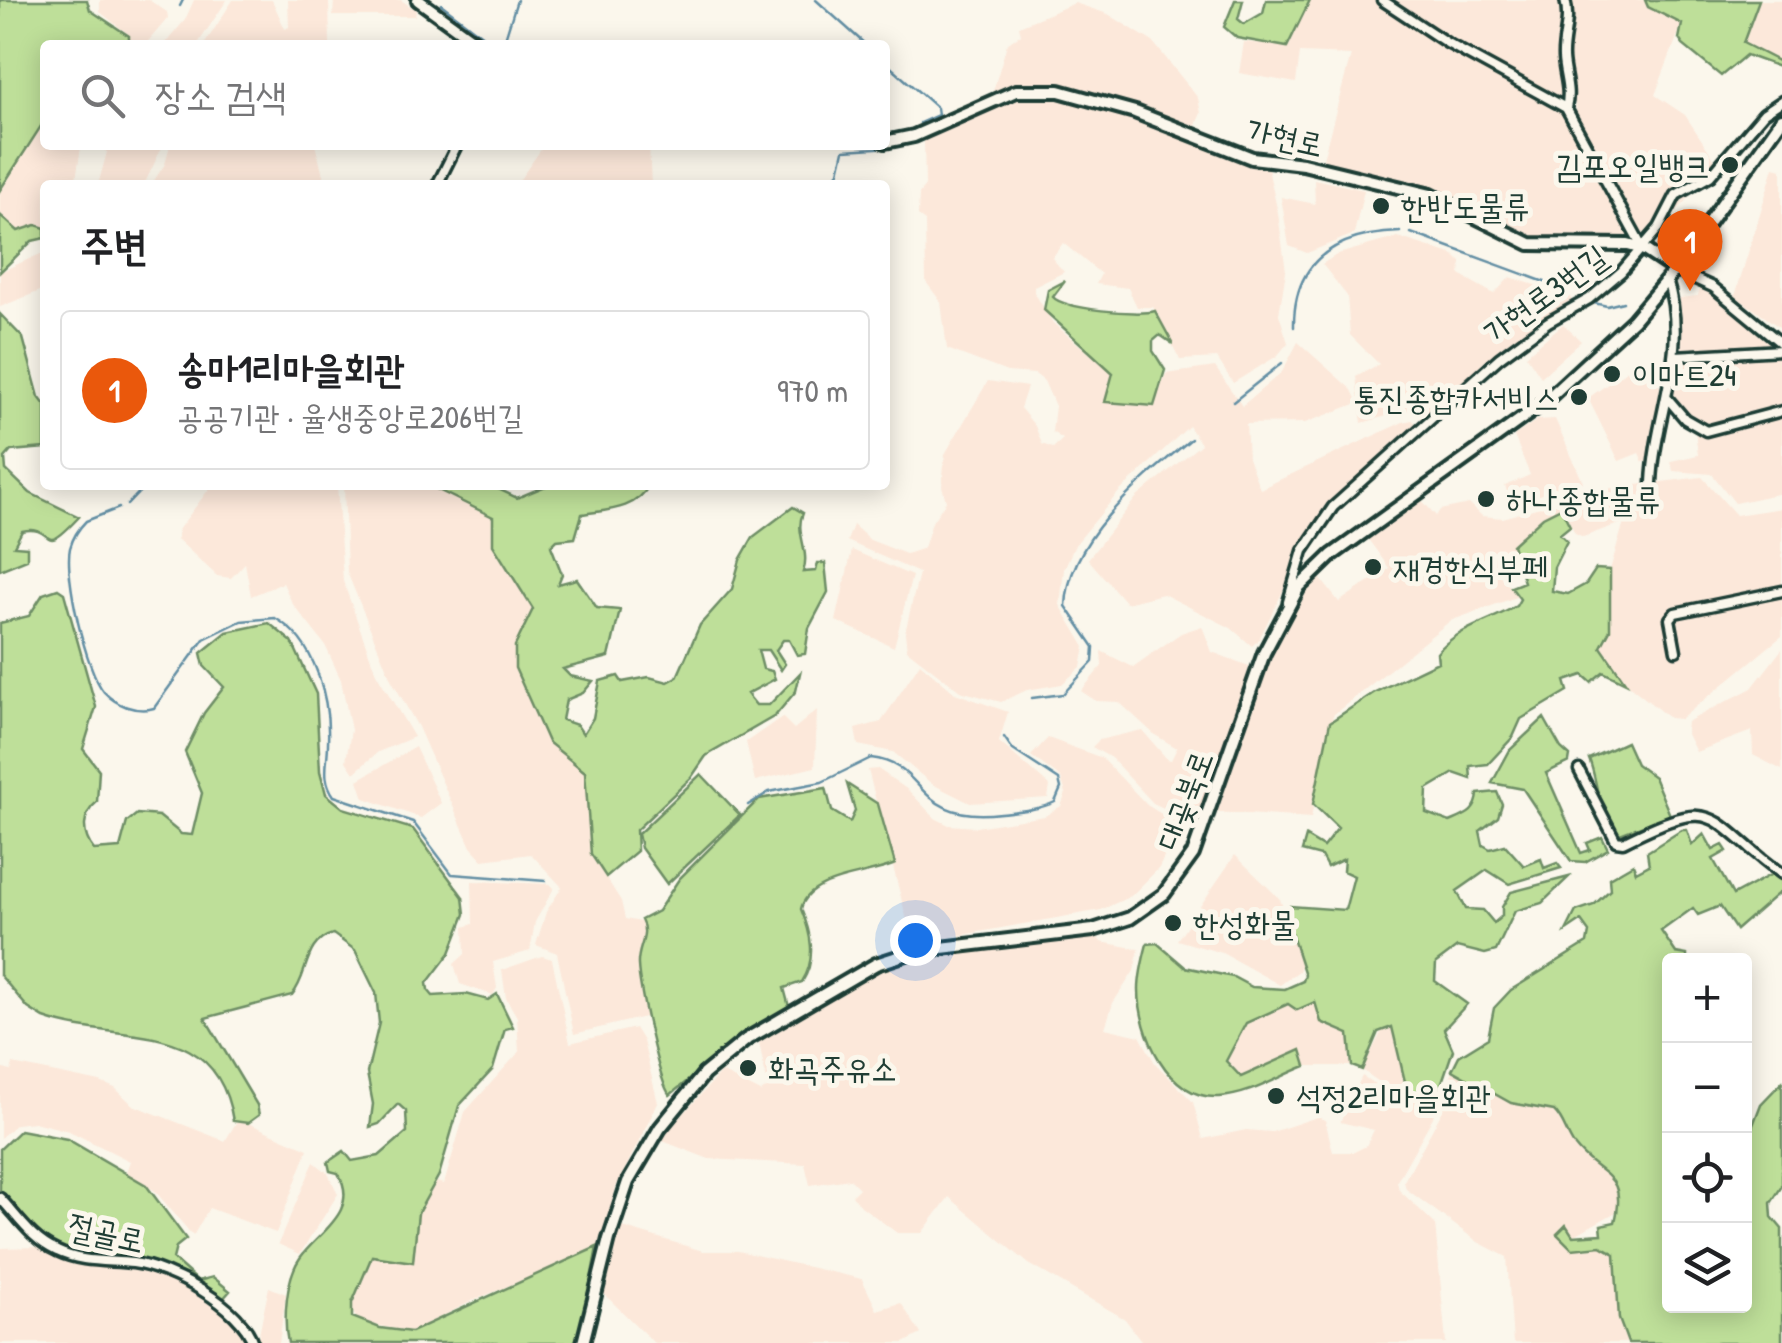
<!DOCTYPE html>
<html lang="ko">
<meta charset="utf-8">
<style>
body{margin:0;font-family:"Patrick Hand","Poor Story",sans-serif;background:#f2f2f2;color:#202124}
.controls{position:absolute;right:30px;bottom:30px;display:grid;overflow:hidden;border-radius:10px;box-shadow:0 5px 25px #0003}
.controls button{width:90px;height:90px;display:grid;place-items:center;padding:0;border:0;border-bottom:2px solid #e0e0e0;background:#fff;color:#202124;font:50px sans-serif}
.you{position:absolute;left:915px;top:940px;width:35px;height:35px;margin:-25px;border:8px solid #fff;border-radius:50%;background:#1a73e8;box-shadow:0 0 0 15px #1a73e833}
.badge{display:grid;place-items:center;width:65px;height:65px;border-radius:50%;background:#ea580c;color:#fff;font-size:32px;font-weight:700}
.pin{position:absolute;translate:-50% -82px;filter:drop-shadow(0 2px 5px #0008)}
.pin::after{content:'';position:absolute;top:52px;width:35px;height:30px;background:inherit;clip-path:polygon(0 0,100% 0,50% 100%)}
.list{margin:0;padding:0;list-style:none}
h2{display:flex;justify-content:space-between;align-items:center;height:130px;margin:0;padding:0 40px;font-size:42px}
h2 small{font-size:32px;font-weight:400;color:#757577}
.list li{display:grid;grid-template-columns:65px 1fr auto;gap:30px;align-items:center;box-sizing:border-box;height:160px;margin:0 20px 20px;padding:0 20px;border:2px solid #e0e0e0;border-radius:10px}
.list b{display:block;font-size:38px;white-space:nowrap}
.list p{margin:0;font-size:32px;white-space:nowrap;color:#757577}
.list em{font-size:32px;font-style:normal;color:#757577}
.icon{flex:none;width:55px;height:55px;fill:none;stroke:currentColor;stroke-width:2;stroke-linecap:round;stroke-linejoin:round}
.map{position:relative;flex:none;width:1782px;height:1343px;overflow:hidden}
.search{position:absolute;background:#fff;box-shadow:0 5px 25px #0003;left:40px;top:40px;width:850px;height:110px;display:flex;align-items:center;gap:25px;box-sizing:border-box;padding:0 35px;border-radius:10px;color:#757577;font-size:38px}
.panel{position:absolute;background:#fff;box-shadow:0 5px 25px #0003;left:40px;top:180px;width:850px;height:310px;border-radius:10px}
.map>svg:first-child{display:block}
.built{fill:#fce8da}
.green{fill:#bedf99;stroke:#6e8e66;stroke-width:2.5}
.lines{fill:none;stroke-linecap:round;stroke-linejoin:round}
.stream{stroke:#648fa4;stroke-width:2.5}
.street-casing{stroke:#1f3d34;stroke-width:15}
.secondary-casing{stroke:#1f3d34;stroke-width:18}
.street{stroke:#fbf7ec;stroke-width:8}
.secondary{stroke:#fbf7ec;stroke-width:10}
.poi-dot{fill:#1f3d34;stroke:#fbf7ec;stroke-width:4}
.labels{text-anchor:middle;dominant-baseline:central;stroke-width:10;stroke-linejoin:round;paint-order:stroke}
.street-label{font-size:32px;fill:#1f3d34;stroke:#fbf7ec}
.poi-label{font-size:32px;fill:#1f3d34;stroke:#fbf7ec;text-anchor:start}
</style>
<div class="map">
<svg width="1782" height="1343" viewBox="0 0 1782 1343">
<rect width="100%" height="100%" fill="#fbf7ec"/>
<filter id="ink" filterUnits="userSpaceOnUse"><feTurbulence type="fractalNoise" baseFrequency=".01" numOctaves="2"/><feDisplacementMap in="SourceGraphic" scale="20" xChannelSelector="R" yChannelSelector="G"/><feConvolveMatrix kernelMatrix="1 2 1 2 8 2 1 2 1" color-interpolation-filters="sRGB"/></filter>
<g filter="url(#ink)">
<path class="built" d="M100,0H149L167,12L168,18L145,45H129L128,34L100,12Z
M194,0H227L197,45H164L185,20Z
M233,0H272L285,29L289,27L288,0H329L330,45H204Z
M334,0H401L416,10L415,16H333Z
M1310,0H1562L1565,26L1559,53L1563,104L1630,238H1528L1416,184L1322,162L1351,55L1300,53L1296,83L1239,73L1244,42L1289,46Z
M1568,0H1645L1648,7L1682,24L1655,95L1685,115L1717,163L1653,240L1641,236L1578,122L1567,56L1572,22Z
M1759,0H1782V63L1743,44Z
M1075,3L1108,14L1153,42L1198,98L1201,113L1194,130L1064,85L1026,82L993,91L1007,44L1021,34L1019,26Z
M1059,96L1118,112L1220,154L1267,164L1278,213L1286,271L1279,314L1288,343L1277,356L1233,383L1217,358L1180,360L1153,307H1137L1128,288L1096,284L1101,274L1063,243L1052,258L1064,272L1034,287V292L1053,323L1113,373L1106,402L1153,406L1166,374L1215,367L1242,406L1282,372L1298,342L1352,390L1358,403L1305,423L1246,424L1248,458L1260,489L1403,422L1412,420L1420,426L1319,519L1259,639L1252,646L1231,628L1163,594L1126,603L1088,559L1136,498L1201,444L1189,426L1118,493L1075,545L1064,569L1060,605L1085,647L1081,667L1062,684L1027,690L1001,702L960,691L907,650L905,633L919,573L847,541L853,525L870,540L906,554L924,548L932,522L946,501L942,486L945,454L988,381L1027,387L1020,408L1035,426L1042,444L1053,448L1063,439L1052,432L1055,406L1044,381L1035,374L1007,372L947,349L941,302L926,282L925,221L918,216L919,194L925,186L924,139L1008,100Z
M45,120V145L81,147L75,185H45V228L36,225L18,231L0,215V190Z
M97,145H163L144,185H98L107,152Z
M170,145H315L326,185H151L165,164Z
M544,145H649L651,185H516Z
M1774,167L1782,169V329L1735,296Z
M1314,179L1364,190L1354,234L1307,253L1289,246L1281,197L1315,204Z
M1398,237L1454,255L1461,262L1460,275L1494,294L1510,277L1569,296L1573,302L1500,353L1424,421L1408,410L1362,423L1356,377L1379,364L1350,335L1347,296L1322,264L1338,254Z
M45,252V289L0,307V272Z
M1700,283L1712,289L1777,347L1682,351L1678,306L1680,298L1698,296Z
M1563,324L1581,341L1541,377L1526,355Z
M1782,353V409L1717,429L1696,426L1670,397L1677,358Z
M1643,359L1665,395L1651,461L1643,462L1639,453L1619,461L1588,398Z
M1782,414V493L1735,503L1712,474L1673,471L1671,461L1698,455L1695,430L1716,434Z
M1555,419L1583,482L1511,503L1505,486L1530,475L1514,436L1537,420Z
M1702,477L1736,515L1782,508V636L1681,719L1669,718L1626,683L1601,647L1610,630V570L1624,522L1583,537L1575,533L1566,515L1512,545L1514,564L1510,569L1490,565L1519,596L1450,621L1333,715L1311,818L1214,812L1265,662L1296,600L1316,573L1339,602L1389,568L1365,535L1419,497L1436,516L1440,510L1469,504L1482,516L1503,518L1596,490Z
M212,485H337L343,581L376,673L414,737L378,752L354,773L346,761L351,730L341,680L325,645L292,603L283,583L251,596L245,563L231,578L217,576L177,539L178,530Z
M344,485H428L493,517V544L533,609L515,646V668L548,742L580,764L587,777L591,854L621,901L625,919L641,922L646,931L638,961L649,1016L574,1034L557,953L536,945L546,912L562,887L531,854L483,860L471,847L418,727L391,679L347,572Z
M852,550L912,576L894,647L836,621Z
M1202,626L1212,652L1249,666L1237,719L1201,821L1195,823L1153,803L1111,758L1092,747L1099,740L1142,730L1167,759L1171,760L1177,748L1155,735L1119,702L1096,701L1081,691L1102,666L1101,651L1133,667L1181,633Z
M1782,649V770L1753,755L1752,731L1696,752L1686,732L1687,722L1752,688Z
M920,663L955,693L1008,712L999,742L1050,786L1048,798L970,803L932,784L893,752L858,745L855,729L881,722Z
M817,710L815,767L755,781L746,742L782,717L794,729Z
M1048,738L1102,758L1147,805L1179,825L1159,868L1131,896L1101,910L913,944L868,770L878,769L908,790L935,818L949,825L976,827L1045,816L1061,806L1066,793L1061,778L1031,756Z
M415,747L441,803L421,818L364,798L358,780Z
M1235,855L1280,899L1302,963L1299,971L1280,985L1222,953L1177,940Z
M472,881L550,884L554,888L535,922L530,951L493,962L497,988L493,995L460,984L454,964L465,954L464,927L473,924Z
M1095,934L1101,942L1139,949L1134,971L1113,1003L1105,1028L1140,1036L1155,1063L1193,1102L1203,1139L1246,1130L1272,1132L1317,1117L1325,1120L1333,1152H1354L1366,1146L1374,1130L1340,1122L1362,1076L1388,1092L1436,1104L1433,1117L1397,1181L1399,1190L1435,1224L1446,1343H1143L1125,1319L1029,1264L949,1197L922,1233H897L861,1206L852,1195L859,1188L850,1179L810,1185L805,1164L709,1159L660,1140L721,1072L761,1092L768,1087L759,1042L887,964L946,952Z
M542,956L552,959L570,1043L635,1028L643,1041L658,1103L616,1187L599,1249L474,1300L411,1332L360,1322L350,1309L372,1256L413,1261L418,1213L436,1182L444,1184L465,1112L519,1052L517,1017L506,998L502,970Z
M1315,1002L1334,1024L1349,1034L1352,1066H1306L1301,1050L1241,1077L1225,1062L1246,1023L1289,1004Z
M1384,1027L1394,1029L1407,1090L1382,1084L1362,1070Z
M13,1064L100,1082L115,1088L133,1105L225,1141L236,1123H248L308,1149L276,1233L209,1208L193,1236L155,1191L126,1172L130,1161L69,1131L34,1122L16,1124L0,1138V1068L11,1071Z
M1452,1070L1511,1103L1554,1111L1576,1148L1615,1180L1619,1192L1618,1211L1573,1236L1565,1225L1561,1227L1586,1249L1601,1245L1615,1254L1619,1319L1628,1343H1513L1507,1257L1478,1242L1406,1189L1404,1181L1443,1110Z
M314,1162L328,1173L338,1194L300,1254L278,1244Z
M622,1227L703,1251H738L862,1279L877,1310L901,1303L921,1334L904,1343H654L603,1293L616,1236Z
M40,1247L78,1263L144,1269L196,1292L240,1323L250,1343H0V1248Z
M269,1287L286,1294L279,1343H257Z"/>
<path class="green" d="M0,0H87L90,10L129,36V45H45V120L0,190Z
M1235,0H1243L1238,19L1244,24L1263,13L1266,0H1310L1287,47L1237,38L1224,27Z
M1645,0H1759L1743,43L1782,63V68L1746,55L1721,76L1683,45L1679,39L1682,24L1648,7Z
M0,215L18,231L36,225L45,228V238L32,241L0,272Z
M1065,281L1053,297C1063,309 1139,316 1155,311L1173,344L1160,335L1153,341V351L1165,370L1154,406L1105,402L1113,373L1044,310L1048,290Z
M0,314L23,338L39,397L45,405V448L11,451L5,458L6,470L30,493L79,517C38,561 58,524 22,531L14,546L27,547V559L0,570Z
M428,485H490L517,498L548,485H649C636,511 604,510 582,514L575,538L557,540L551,546L562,574L558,584L577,579L597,608L620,610L609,657L563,669L570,676L593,681L583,693L566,700L562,720L577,725L583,734L593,718L600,681L618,676L622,682L649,677L668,682L677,677L700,625L732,589L740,560L753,537L793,507L803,513C794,533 811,551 803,572L816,571L818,563H825L828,592L809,628L805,654L797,655L789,640H783L776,650L785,664L781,670L768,650H758L763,669L772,671L775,679L747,694L756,705H769L800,673L796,691L775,716L706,756L691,778L636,830L637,851L606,877L591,854L585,772L548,742L515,668V646L533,609L493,545V517Z
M1561,508L1570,526L1560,534L1567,541L1554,567L1552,591L1568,594L1586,584L1596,569L1610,570V630L1601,647L1626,683L1603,672L1591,682L1583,675L1565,681L1568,691L1521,719L1513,737L1488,764L1470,766L1471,779L1454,773L1427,789L1426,813L1450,822C1466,815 1477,812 1478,794L1497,792L1502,804L1498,817L1480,831L1483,845L1490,849L1505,845L1524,866L1541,859L1544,868L1557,863L1561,868L1509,884L1487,870L1457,891L1466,909L1483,910L1494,923L1502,916V907L1511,892L1569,877L1542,903L1515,911L1496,951L1485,954L1457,947L1436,963L1435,981L1467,1004L1444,1029L1453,1050L1441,1085L1433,1093L1407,1090L1392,1027L1378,1032L1362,1070L1352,1066L1349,1034L1321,1022L1315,1002L1297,1010L1288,1004L1246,1023L1226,1061L1241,1077L1301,1050L1306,1066C1277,1077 1251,1095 1219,1097C1168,1100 1139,1033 1139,990C1139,974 1143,959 1147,944L1157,943L1185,967L1233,977L1252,987L1285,989L1303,981L1305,975L1285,914L1290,906L1345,910L1354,876L1343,871L1344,859L1327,867L1321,856L1302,851L1306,837L1323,847L1338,828L1313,804L1330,722L1375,692L1438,662L1437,653C1455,629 1490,622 1516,606L1520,599L1511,587L1524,582L1512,545L1543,517Z
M58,589L64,593L96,707L83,749L99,770L97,802C81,815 82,835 94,850L120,848L127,822L137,814L159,816L181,834L192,835L202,793L185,752L204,713L224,687L204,666L201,653L227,632L269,623L292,642L316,694L320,771L326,794L343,808L413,829L463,897L465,914L450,953L427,983L428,990L433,996L466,994L488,1000L497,994L513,1027L505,1029L493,1069L459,1106L439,1175L418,1213L413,1262L372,1256L352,1303V1317L380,1328L411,1332L597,1247L579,1343H288C283,1320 286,1278 300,1258C317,1233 361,1212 338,1173L330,1171L328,1162L344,1151L352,1161L379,1156L407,1132L406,1111L398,1104L379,1124L370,1127L373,1104L367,1073L379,1023L376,993L355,950L333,934C303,942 309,976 292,995L205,1018L257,1105L259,1115L248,1123L233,1121C216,1014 120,1045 44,1018L28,1008L0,975V623L29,616L43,594Z
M1544,718L1561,748L1570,756L1569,762L1546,773L1581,853L1590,850L1587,843L1602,837L1608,849L1585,862L1571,861L1523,789L1492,783L1510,750Z
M1626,742L1636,764L1654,777L1670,815L1620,834C1596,818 1599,783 1589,759Z
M701,774L740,815L667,884L641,848L638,834Z
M847,784L878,804L895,864C869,876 808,877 801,909C811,933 817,959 802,982L784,988L789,1007L727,1049L670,1095C659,1083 639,985 638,965C637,947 650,936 641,920L658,911L679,879L759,799L826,788L832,811L850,822L855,811Z
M1682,830H1687L1692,845L1704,834L1713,850L1723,845L1727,851L1713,859L1733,895L1774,873L1782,880V890L1736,930L1720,906L1698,915L1693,908L1661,931L1676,953L1687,955V960L1670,961V1306H1744L1748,1179L1745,1146L1761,1104L1782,1082V1186L1771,1203L1772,1217L1782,1229V1343H1628L1619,1319L1615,1254L1601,1246L1572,1249L1557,1234L1566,1225L1573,1236L1602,1234L1601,1225L1615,1222C1628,1171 1599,1178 1574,1145C1566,1134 1564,1120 1554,1111L1511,1103L1452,1070L1459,1056L1488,1038L1494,1008L1511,990L1587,943L1589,932L1581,921L1566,931L1576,911L1594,905L1610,890L1609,878L1633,864L1636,872L1649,865L1647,852Z
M20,1130L67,1139L146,1185L186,1239L176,1247L173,1259L198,1281L213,1277L230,1291L222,1300L148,1264L85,1257L62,1250L35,1231L0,1191V1149Z"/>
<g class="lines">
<path class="stream" d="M816,0L866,45
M441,4L492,43
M180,6L183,0
M503,45L517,0
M885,62L937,108L938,115L920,123L921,127
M432,185L451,145
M827,185L839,172L844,150L892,147L924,137
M1411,233L1550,284
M1594,303L1607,306L1623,302
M1294,327C1293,259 1337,234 1400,232
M1233,402L1282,363
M127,505L146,485
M119,508L86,521C78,529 73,537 70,548C64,575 86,671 104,692C116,705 136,713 154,708L204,639L241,621L275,618C316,641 330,700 328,743C328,763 321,778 334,796L413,822L452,874L546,881
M1032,698L1063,694L1093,662L1094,647L1066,606C1068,538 1144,478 1191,439
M748,805L769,792L822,782L871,758C928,764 913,824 1001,813C1019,811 1039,810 1055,802L1061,788L1059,780L1013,750L1004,737"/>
<defs>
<path id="street" d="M1382,0L1447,43L1566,108
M1565,0C1571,21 1562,37 1563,58C1564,76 1571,90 1566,108L1643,249
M437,185L457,145
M1675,270L1713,287L1782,344
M1675,356L1782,350
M1668,399L1685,419L1706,431L1782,411
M1652,483C1655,412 1690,350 1667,280
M1288,602L1303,551L1333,507L1499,358L1548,322L1589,299L1621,272L1659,228L1676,195L1710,176L1764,113L1782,101
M1676,651L1670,619L1675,613L1782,591
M1579,770L1616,841L1623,842C1721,793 1705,818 1782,874
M0,1198C18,1217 32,1240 57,1251C82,1263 107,1260 133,1263C171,1268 241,1306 253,1343"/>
<path id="secondary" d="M418,0L480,45
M885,142L914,136L1016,91H1059L1135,112L1252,158L1303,164L1431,195L1530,244L1628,245L1643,249L1675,270
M583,1343L609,1239L628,1182L660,1128L704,1074L747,1039L876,964L916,951L1093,930L1130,918L1164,894L1193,854L1264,653L1299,587L1332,555L1542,404L1633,320L1675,270L1782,119"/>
</defs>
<use href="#street" class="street-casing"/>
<use href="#secondary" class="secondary-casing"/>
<use href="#street" class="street"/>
<use href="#secondary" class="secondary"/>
</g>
</g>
<g class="poi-dot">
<circle cx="1730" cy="165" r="10"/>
<circle cx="1381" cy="206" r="10"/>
<circle cx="1612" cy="374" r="10"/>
<circle cx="1579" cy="397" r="10"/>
<circle cx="1486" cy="499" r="10"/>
<circle cx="1373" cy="567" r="10"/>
<circle cx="1173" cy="923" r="10"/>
<circle cx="748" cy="1068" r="10"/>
<circle cx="1276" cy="1096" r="10"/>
</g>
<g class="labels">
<g class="street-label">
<text transform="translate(1285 137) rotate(12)">가현로</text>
<text transform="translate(1545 294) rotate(-36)">가현로3번길</text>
<text transform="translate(1184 800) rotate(-69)">대곶북로</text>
<text transform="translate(106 1233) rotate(12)">절골로</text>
</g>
<g class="poi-label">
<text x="1710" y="165" text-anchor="end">김포오일뱅크</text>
<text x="1401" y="206">한반도물류</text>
<text x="1632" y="374">이마트24</text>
<text x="1559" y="397" text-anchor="end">통진종합카서비스</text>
<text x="1506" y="499">하나종합물류</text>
<text x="1393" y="567">재경한식부페</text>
<text x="1193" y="923">한성화물</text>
<text x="768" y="1068">화곡주유소</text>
<text x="1296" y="1096">석정2리마을회관</text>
</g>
</g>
</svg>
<div class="controls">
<button>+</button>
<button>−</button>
<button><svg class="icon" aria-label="locate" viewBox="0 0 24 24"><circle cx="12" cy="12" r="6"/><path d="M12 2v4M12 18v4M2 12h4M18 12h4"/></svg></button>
<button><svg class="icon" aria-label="layers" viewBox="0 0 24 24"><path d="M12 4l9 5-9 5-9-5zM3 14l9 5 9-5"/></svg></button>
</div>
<div class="you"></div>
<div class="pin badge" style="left:1690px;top:291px">1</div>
<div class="search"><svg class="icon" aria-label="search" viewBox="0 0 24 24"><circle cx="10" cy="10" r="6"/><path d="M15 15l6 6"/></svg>장소 검색</div>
<section class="panel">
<h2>주변<small></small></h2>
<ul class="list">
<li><span class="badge">1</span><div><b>송마1리마을회관</b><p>공공기관 · 율생중앙로206번길</p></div><em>970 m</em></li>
</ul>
</section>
</div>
